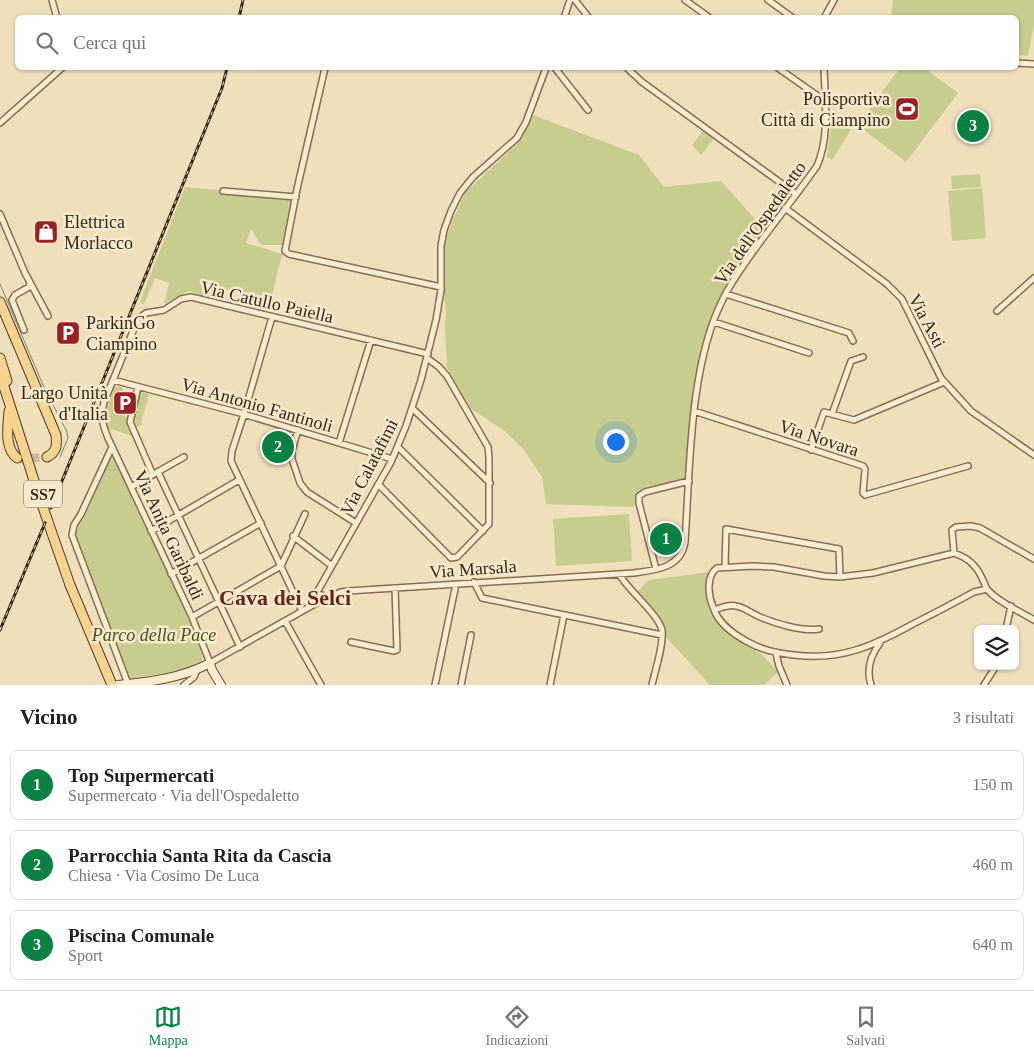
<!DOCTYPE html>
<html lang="it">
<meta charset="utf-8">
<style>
body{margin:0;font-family:Georgia,serif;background:#f6f6f6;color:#222}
.controls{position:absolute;right:15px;bottom:15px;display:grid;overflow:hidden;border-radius:8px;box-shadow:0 1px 4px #0004}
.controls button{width:45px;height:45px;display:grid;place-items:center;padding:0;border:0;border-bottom:1px solid #e0e0e0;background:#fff;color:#222;font:25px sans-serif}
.you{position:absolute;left:615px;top:441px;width:18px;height:18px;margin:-12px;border:4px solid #fff;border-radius:50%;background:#1a73e8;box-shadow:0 0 0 8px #1a73e833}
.badge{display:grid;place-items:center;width:32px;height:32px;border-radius:50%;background:#0b8043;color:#fff;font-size:16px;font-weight:700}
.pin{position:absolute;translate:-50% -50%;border:2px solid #fff;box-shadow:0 1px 5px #0006}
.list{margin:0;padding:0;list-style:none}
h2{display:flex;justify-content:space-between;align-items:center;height:65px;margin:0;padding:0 20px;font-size:21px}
h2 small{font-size:16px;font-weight:400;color:#767676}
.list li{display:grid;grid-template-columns:32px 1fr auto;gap:15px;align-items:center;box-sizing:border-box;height:70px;margin:0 10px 10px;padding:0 10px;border:1px solid #e0e0e0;border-radius:8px}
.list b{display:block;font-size:19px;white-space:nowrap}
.list p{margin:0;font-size:16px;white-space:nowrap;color:#767676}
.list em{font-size:16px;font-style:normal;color:#767676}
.icon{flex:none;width:28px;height:28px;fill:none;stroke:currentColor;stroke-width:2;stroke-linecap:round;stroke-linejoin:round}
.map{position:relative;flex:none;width:1034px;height:685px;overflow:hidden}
.search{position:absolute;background:#fff;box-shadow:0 1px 4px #0004;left:15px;right:15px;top:15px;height:55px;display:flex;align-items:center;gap:12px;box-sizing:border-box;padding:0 18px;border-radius:8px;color:#767676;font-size:19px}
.sheet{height:305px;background:#fff}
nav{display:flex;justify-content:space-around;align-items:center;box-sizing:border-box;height:70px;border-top:1px solid #e0e0e0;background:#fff;font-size:14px;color:#767676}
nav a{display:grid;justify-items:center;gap:2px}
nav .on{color:#0b8043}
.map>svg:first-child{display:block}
.green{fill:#c7cd8f}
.water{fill:#9fc0b6;stroke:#678d83}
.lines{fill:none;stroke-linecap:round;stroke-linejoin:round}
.stream{stroke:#678d83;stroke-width:1}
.primary-tunnel{stroke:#caba9b;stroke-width:9;stroke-dasharray:9 4.5;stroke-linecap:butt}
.street-casing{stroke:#876e54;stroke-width:8}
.secondary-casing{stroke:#684f38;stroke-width:10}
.primary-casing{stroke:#543c29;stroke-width:11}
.street{stroke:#faecce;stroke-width:5}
.secondary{stroke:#faecce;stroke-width:8}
.primary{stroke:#f6d48f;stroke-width:9}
.rail-casing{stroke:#35271a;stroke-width:3}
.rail{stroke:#f7e9cb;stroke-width:1;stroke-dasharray:4;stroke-linecap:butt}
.labels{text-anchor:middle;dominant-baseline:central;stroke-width:5;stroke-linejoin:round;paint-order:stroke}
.shield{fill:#f7e9cb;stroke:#6f614f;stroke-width:1}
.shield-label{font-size:16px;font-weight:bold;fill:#35271a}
.poi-label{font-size:18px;fill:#35271a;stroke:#f7e9cb;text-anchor:end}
.street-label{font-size:18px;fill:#35271a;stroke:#f7e9cb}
.park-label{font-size:18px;font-style:italic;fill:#475320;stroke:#f7e9cb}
.district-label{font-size:22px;font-weight:bold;fill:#642618;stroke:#f7e9cb}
</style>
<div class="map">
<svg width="1034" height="685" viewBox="0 0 1034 685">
<rect width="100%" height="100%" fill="#efdfbb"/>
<path class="green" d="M893,0H1034V24L1028,56L1017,55L1016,18L891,17Z
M900,68H924L958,93L906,162L857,125Z
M533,115L639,155L664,187L721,181L767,233C753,253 738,273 726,294C697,345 694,423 689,481L647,486L633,507L546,504L542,477L524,450L505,431L471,409L447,367L445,326L446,313L441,252L452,222L465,193L520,141Z
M834,119L851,130L832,160L827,157L831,126L829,124Z
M704,130L715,137L701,155L692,145Z
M980,174L981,187L952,189L951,176Z
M185,187L296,197L286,245H261L251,229L246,243L282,254L271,299L223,289L220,302L189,291L164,304L169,283L155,278L144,304H139Z
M982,188L986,238L952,241L948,191Z
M115,386L121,387L123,389L116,413L127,417V425L132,436L111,429L107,430L105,411Z
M140,392L149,394L141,423L144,424L135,428L132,422Z
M112,456L115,459L199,642L202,652V663L183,670L129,679L75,534L110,458Z
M629,514L632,561L556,566L553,519Z
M709,572C698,627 733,628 765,658C770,662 774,667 778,672L764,685H710L665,636C669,619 648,604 637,592L649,580Z"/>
<path class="water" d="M969,116L979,117L976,136L967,134Z"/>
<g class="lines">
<path class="stream" d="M0,284L43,385L67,432L68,438L60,457"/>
<path class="primary-tunnel" d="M17,458L23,459L47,457"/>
<defs>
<path id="street" d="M52,0L57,18
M575,0L589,18
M685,0L710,18
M768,0L793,18
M564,18L570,0
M824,18L834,0
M1016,63L1034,64
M325,68L297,189L285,251L289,254L441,287
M555,68L588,110
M627,68L642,82L796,194
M778,68L825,101
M0,123L62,68
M223,191L296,197
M785,208L887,284L902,299L941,378L971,411L1034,455
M0,214L25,273L48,316
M726,294L849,333L853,341
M997,311L1034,278
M272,317L244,414L232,451L231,461L302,611
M714,322L809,353
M24,330L12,300L15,295L29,287L30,283
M113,380L240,413L392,459
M138,387L130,422L153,475
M412,408L490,483
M694,411L863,466L865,469L863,493L865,495L968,466
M832,414L851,361L863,357
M298,430L292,450V459L300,483L307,492L356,523
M339,443L371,340
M112,447L81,514L74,525L72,535L128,684
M398,447L483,531
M811,450L824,412L854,420L942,383L943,381
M158,472L240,647
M378,484L451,558L457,557L489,524V458L488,447L447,376L439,367L427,358
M131,487L184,457
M151,531L239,480
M293,536L332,566
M954,553L952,530L956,527L971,526L980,528L1034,559
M725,567L726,529L839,549L840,577
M656,569L639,503V496L645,492L689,481
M171,574L261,523
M619,574C628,590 659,615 662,630C664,645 655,670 652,685
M474,582L482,598L662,635
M987,589L974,592C954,603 933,614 913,624C873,646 841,661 794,655C776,653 762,650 746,641C732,633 718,623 713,607C708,595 706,576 717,568L753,566L774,567L824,576L840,577L873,573L954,553C968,558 976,565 982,578C984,582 985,586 987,589C996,601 1021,612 1034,620
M316,594L391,462L406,426L421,380L436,320L441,290V246L444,230L451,211L460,193L473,177L517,138L526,122L546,68
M322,600L341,592L348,591L634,573C656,570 681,568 685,542C690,469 689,366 723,299C732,280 745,263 758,245C777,219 798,193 817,166C830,136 825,99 824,68
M310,606L316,594L322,595V600L210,663L192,617L108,438C103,426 100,416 104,402L138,319L146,313L164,310L181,299L191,297L428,354
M714,610C721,608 728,604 736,606C744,607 751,613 758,616C773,623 803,632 819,629
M192,617L281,566L305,514
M285,621L321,685
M1006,629L1011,606
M351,642L394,651L397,650L395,588
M776,653L779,666L787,685
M184,685L194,677L197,670
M435,685L456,584
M461,685L471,635
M550,685L564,615
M871,685C866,669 870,656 880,643
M984,685L996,666"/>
<path id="secondary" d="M118,685C150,682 182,678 210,663L212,670L221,685"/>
<path id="primary" d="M0,302L56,435C57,445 57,452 47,457
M0,358L7,381
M0,374L38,493L70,585L112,685
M9,411C8,426 4,448 17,458"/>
</defs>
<use href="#street" class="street-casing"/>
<use href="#secondary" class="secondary-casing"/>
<use href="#primary" class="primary-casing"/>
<use href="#street" class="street"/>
<use href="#secondary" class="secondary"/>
<use href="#primary" class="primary"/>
<defs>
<path id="rail" d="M239,18L243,0
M51,508L222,88L227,68
M0,630L45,523"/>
</defs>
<use href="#rail" class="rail-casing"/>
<use href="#rail" class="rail"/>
</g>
<defs>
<symbol id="stadium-square" viewBox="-11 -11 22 22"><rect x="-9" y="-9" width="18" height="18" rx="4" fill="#982225" stroke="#f7e9cb"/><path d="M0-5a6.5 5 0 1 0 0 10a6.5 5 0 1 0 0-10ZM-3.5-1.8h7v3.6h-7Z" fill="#fff"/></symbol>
<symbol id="shop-square" viewBox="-11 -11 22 22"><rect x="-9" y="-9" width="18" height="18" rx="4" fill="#982225" stroke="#f7e9cb"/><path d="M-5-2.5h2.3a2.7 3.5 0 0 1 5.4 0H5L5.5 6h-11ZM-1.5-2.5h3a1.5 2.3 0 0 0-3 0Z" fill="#fff"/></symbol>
<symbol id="parking-square" viewBox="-11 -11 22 22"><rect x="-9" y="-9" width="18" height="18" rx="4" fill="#982225" stroke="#f7e9cb"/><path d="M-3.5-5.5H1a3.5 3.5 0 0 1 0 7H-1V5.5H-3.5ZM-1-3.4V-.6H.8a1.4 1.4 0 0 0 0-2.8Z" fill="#fff"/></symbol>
</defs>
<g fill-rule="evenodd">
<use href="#stadium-square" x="893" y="95" width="28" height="28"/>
<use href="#shop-square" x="32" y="218" width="28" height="28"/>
<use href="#parking-square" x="54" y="319" width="28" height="28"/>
<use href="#parking-square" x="111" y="389" width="28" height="28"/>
</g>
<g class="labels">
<rect class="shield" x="24" y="480.5" width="38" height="27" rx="4"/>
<g class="shield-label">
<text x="43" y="494">SS7</text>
</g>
<g class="poi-label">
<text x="890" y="99">Polisportiva<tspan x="890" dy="21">Città di Ciampino</tspan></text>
<text x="64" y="222" text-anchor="start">Elettrica<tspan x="64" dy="21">Morlacco</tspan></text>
<text x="86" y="323" text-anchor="start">ParkinGo<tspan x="86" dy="21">Ciampino</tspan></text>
<text x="108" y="393">Largo Unità<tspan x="108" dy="21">d'Italia</tspan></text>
</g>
<g class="street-label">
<text transform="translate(760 223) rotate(-55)">Via dell'Ospedaletto</text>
<text transform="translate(267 302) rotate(13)">Via Catullo Paiella</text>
<text transform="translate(927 321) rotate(62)">Via Asti</text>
<text transform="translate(257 405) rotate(16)">Via Antonio Fantinoli</text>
<text transform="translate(819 438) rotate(18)">Via Novara</text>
<text transform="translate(369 467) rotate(-63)">Via Calatafimi</text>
<text transform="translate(169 535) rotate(65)">Via Anita Garibaldi</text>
<text transform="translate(473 569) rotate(-4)">Via Marsala</text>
</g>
<g class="park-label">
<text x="154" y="635">Parco della Pace</text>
</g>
<g class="district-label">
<text x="285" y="597">Cava dei Selci</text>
</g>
</g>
</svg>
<div class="controls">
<button><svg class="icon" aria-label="layers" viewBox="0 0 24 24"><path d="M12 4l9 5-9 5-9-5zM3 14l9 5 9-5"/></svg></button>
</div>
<div class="you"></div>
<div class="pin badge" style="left:666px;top:539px">1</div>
<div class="pin badge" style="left:278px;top:447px">2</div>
<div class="pin badge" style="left:973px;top:126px">3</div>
<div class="search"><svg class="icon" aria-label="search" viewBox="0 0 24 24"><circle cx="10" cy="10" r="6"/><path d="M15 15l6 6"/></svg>Cerca qui</div>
</div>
<section class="sheet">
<h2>Vicino<small>3 risultati</small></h2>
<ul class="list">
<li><span class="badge">1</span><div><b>Top Supermercati</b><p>Supermercato · Via dell'Ospedaletto</p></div><em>150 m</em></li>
<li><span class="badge">2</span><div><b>Parrocchia Santa Rita da Cascia</b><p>Chiesa · Via Cosimo De Luca</p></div><em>460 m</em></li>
<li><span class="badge">3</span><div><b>Piscina Comunale</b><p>Sport</p></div><em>640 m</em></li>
</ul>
</section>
<nav>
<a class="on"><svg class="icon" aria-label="map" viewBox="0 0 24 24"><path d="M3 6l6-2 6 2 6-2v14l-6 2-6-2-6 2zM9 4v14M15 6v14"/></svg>Mappa</a>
<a><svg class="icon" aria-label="directions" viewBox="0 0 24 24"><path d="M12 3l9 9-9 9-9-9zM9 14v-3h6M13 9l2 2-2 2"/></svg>Indicazioni</a>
<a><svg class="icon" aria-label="saved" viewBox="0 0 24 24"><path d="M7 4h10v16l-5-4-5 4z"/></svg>Salvati</a>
</nav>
